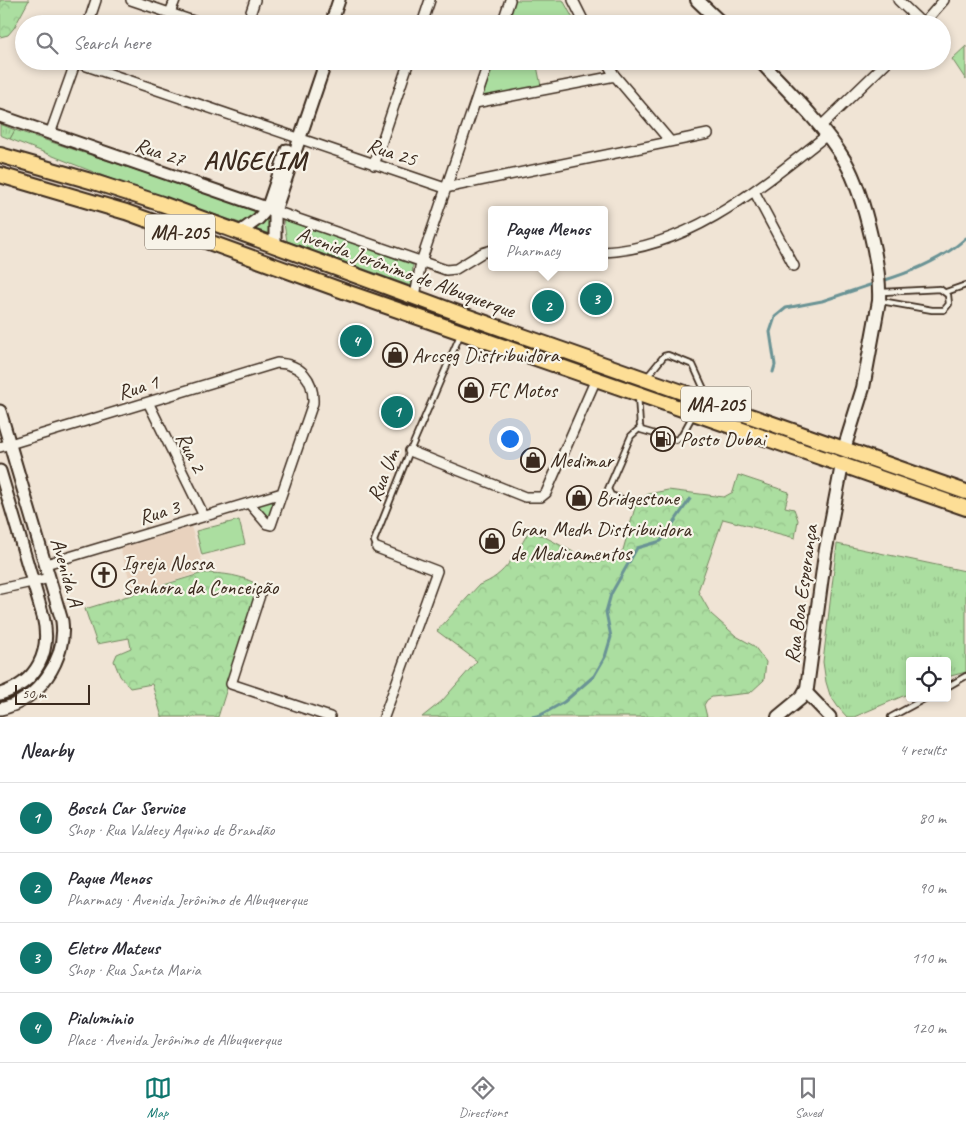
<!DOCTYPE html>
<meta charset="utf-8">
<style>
body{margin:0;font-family:Caveat,sans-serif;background:#f2f2f3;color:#2b2b33}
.controls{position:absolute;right:15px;bottom:15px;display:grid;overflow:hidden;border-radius:5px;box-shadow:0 2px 8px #0003}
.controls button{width:45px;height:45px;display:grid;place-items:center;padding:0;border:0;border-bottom:1px solid #e1e1e2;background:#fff;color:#2b2b33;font:25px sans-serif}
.scale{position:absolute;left:15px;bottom:12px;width:75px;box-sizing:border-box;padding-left:5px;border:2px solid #3b2a1e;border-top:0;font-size:14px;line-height:18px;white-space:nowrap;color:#3b2a1e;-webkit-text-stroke:4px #f7f3e8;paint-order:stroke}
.you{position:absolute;left:509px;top:438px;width:18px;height:18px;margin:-12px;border:4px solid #fff;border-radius:50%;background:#1a73e8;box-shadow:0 0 0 8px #1a73e833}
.badge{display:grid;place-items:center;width:32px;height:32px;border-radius:50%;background:#0f766e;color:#fff;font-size:16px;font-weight:700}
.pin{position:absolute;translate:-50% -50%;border:2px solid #fff;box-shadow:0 1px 5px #0006}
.popup{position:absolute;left:488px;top:206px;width:120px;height:65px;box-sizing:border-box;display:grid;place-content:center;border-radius:5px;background:#fff;filter:drop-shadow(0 1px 4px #0005);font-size:16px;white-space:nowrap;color:#7c7c81}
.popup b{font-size:19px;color:#2b2b33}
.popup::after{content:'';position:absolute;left:50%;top:100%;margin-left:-10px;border:10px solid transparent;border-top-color:#fff}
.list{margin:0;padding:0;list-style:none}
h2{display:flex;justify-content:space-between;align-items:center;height:65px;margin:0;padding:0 20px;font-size:21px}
h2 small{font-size:16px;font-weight:400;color:#7c7c81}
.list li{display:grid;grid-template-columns:32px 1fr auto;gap:15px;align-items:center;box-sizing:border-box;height:70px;padding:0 20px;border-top:1px solid #e1e1e2}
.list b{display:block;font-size:19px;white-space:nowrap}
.list p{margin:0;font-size:16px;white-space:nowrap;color:#7c7c81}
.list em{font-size:16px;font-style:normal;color:#7c7c81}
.icon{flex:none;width:28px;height:28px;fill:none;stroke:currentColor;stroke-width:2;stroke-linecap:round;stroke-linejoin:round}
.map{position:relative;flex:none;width:966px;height:717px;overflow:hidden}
.search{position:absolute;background:#fff;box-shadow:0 2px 8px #0003;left:15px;right:15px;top:15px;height:55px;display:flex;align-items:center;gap:12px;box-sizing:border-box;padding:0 18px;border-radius:28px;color:#7c7c81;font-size:19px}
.sheet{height:345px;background:#fff}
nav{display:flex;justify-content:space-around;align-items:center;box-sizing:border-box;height:70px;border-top:1px solid #e1e1e2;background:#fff;font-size:14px;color:#7c7c81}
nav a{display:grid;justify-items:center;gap:2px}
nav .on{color:#0f766e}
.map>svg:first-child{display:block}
.built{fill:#e8d2be}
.grass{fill:url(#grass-tufts);stroke:#73845f}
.forest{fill:url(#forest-crowns);stroke:#73845f}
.green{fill:#abdea0;stroke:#73845f}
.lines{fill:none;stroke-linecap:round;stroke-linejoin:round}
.stream{stroke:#6a9395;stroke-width:3}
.service-casing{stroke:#3b2a1e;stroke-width:8}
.minor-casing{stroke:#3b2a1e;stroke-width:12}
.tertiary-casing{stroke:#3b2a1e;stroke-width:15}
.secondary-casing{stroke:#3b2a1e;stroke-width:16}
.primary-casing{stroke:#3b2a1e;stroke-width:18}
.service{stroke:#f7f3e8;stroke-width:4.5}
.minor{stroke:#f7f3e8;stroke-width:9}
.tertiary{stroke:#f7f3e8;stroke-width:11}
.secondary{stroke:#f7f3e8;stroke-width:12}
.primary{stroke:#fdde96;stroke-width:14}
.labels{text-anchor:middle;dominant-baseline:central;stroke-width:4.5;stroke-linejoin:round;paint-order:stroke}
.shield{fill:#f7f3e8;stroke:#73665b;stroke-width:1}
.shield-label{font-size:20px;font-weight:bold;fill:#3b2a1e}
.street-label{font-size:21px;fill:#3b2a1e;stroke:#f7f3e8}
.poi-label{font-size:21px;fill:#3b2a1e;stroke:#f7f3e8;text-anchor:start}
.district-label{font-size:26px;font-weight:bold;letter-spacing:1px;fill:#3b2a1e;stroke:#f7f3e8}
</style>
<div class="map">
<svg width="966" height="717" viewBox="0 0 966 717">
<defs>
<pattern id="grass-tufts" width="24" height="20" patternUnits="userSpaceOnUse" patternTransform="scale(1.25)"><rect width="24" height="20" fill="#abdea0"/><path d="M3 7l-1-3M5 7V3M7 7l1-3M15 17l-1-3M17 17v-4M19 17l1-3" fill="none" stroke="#94bf89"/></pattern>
<pattern id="forest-crowns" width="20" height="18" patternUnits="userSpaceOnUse" patternTransform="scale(1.25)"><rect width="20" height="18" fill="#abdea0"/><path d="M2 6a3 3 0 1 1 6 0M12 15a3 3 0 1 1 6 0" fill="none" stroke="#94bf89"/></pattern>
</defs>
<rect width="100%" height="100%" fill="#f0e4d5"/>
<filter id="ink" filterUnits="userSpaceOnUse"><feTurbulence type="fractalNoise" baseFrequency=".02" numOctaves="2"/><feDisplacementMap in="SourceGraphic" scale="10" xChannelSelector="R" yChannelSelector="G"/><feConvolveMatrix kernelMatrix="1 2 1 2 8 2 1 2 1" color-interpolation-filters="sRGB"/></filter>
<g filter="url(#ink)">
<path class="built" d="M191,527L205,571L134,593L120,548Z"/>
<path class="grass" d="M0,124L15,130L10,139L0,135Z
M268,216L270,234L255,229Z
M837,544L965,571L966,581V672L947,677V661H910V693L854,717H847L838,707L830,695L826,682L823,662Z"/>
<path class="forest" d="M0,0H29L14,28L8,35L0,37Z
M738,475L789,492L785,507L794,509L798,520L795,538L723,519L698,591L711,614L736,636L754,646L766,662L764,680L750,693L712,697L707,700L704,705L707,717H422L442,701L477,661L437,631L479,585C505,577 518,551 530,529L592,562L604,561L615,557L623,550L636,504L648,494L668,490L724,497L733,492Z
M203,573C222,573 244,575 259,586L218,717H162L152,684L130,688L120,676L114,661L117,654L131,648L129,638L97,644L85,609Z"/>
<path class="green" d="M515,0H563L576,24H507Z
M966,46V80L952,59Z
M494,61H536L541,86L482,98Z
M15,130L257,210L249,218L240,223L134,188L10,139Z
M283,218L413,265L411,286L287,241Z
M275,497L269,517L252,504Z
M239,520L245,544L202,555L196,531Z"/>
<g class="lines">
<path class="stream" d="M882,281C912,272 942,260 966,238
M773,372L775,365L770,332L775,317L786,308L822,301L876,283
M532,717L541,715L564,702L594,676L605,657L611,637L606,612L611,594L637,548L661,541L690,499"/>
<defs>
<path id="service" d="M946,292L966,285
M881,301L932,310H944L949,304L948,295L940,289L882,292
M647,377L664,356L668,355L693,365L708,398
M638,395L640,426L641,430L676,440L682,435L693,415
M630,502L611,495L608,489L631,436L640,428
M377,548L374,541L410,451L461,333
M947,687L966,676
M891,717L926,698"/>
<path id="minor" d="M131,0L202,24
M573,0L585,24
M898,0L923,24
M170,13L175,0
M88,24L96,0
M247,24L255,0
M422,24L430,0
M502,24L510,0
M923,24L944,0
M315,61L325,65
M606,61L615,76L670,141
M75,62L445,188L708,134
M475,103L615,76
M821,126L888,61
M50,134L76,61
M374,165L409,61
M754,191L794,266
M275,211L446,270L456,269L482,253L492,250
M604,252C690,248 763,185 827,135
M415,297L421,262L489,61
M148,402L204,516
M0,447L277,363C301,364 314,379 313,403L271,525L267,524L249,503
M410,451L525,497H541L546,493L596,379
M377,548L437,571L384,717
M46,564L282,493
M0,589L50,578
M260,595L231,684L330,717"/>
<path id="tertiary" d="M331,24L339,0
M0,116L275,211
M240,232L258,219L267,209L287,150
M275,245V211L326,61
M0,411L62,621C67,659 39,701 0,709
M0,471L43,616C52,652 37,683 0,694
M805,691L830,717"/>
<path id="secondary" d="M697,0L722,24
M760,61C790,93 822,123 845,161C858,184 865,210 871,236C876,257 880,279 879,301L863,388L844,449
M778,717L801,698L807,688L825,554L842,465"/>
<path id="primary" d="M0,155L94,182L162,204L466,316L966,492
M0,175L126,212L349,293L966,508"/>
</defs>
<use href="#service" class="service-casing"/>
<use href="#minor" class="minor-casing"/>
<use href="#tertiary" class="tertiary-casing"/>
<use href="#secondary" class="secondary-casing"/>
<use href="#primary" class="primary-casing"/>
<use href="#service" class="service"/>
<use href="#minor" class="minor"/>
<use href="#tertiary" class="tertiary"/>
<use href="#secondary" class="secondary"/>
<use href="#primary" class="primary"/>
</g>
</g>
<defs>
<symbol id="shop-ring" viewBox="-11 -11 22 22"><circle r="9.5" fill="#f7f3e8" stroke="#3b2a1e" stroke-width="1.5"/><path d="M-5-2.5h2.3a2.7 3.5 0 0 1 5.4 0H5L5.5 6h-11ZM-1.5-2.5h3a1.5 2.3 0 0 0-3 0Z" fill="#3b2a1e"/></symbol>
<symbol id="fuel-ring" viewBox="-11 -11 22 22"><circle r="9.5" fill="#f7f3e8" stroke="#3b2a1e" stroke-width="1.5"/><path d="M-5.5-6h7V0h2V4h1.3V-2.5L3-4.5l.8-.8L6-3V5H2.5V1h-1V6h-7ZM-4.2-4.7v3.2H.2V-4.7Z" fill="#3b2a1e"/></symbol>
<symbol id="church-ring" viewBox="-11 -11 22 22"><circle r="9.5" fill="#f7f3e8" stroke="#3b2a1e" stroke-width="1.5"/><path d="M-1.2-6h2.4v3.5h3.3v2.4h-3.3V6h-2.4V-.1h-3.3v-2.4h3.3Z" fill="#3b2a1e"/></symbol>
</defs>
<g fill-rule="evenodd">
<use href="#shop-ring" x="381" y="341" width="28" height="28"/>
<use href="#shop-ring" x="457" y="376" width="28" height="28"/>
<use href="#fuel-ring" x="649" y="425" width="28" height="28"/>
<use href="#shop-ring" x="519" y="446" width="28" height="28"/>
<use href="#shop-ring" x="565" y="484" width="28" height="28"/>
<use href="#shop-ring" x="478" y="527" width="28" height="28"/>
<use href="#church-ring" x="90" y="561" width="28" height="28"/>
</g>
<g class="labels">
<g class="shield">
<rect x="145" y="214.5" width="70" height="35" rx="4"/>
<rect x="681" y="386.5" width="70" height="35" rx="4"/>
</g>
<g class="shield-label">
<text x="180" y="232">MA-205</text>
<text x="716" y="404">MA-205</text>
</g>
<g class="street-label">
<text transform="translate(160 152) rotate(19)">Rua 27</text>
<text transform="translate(392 152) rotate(18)">Rua 25</text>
<text transform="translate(406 272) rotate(20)">Avenida Jerônimo de Albuquerque</text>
<text transform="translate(138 387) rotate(-17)">Rua 1</text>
<text transform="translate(191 452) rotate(64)">Rua 2</text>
<text transform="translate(383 475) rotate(-68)">Rua Um</text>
<text transform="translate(159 512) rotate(-17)">Rua 3</text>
<text transform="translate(67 572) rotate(74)">Avenida A</text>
<text transform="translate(801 594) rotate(-82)">Rua Boa Esperança</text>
</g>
<g class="poi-label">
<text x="412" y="355">Arcseg Distribuidora</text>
<text x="488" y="390">FC Motos</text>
<text x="680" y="439">Posto Dubai</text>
<text x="550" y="460">Medimar</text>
<text x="596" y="498">Bridgestone</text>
<text x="510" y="529">Gran Medh Distribuidora<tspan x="510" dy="24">de Medicamentos</tspan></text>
<text x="122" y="563">Igreja Nossa<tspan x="122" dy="24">Senhora da Conceição</tspan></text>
</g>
<g class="district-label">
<text x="255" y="160">ANGELIM</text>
</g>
</g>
</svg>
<div class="controls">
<button><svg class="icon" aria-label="locate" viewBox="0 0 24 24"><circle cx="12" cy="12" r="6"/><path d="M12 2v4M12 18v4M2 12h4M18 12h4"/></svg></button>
</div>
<div class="scale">50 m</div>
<div class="you"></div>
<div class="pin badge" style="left:397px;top:412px">1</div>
<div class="pin badge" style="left:548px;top:306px">2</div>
<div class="popup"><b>Pague Menos</b>Pharmacy</div>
<div class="pin badge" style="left:596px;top:299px">3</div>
<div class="pin badge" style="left:356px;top:341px">4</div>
<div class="search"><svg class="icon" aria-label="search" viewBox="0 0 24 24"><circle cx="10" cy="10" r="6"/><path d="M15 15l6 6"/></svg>Search here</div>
</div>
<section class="sheet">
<h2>Nearby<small>4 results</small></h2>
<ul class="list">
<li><span class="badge">1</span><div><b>Bosch Car Service</b><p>Shop · Rua Valdecy Aquino de Brandão</p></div><em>80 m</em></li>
<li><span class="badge">2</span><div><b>Pague Menos</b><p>Pharmacy · Avenida Jerônimo de Albuquerque</p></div><em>90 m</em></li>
<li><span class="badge">3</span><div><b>Eletro Mateus</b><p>Shop · Rua Santa Maria</p></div><em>110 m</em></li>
<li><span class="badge">4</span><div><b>Pialuminio</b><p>Place · Avenida Jerônimo de Albuquerque</p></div><em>120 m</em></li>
</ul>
</section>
<nav>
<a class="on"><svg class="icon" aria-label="map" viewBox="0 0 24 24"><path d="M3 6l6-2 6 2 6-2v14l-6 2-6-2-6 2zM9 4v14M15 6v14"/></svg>Map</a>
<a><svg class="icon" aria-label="directions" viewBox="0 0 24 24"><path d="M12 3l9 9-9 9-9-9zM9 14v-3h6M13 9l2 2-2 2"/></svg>Directions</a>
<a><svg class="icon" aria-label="saved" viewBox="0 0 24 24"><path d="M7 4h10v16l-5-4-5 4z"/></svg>Saved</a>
</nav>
